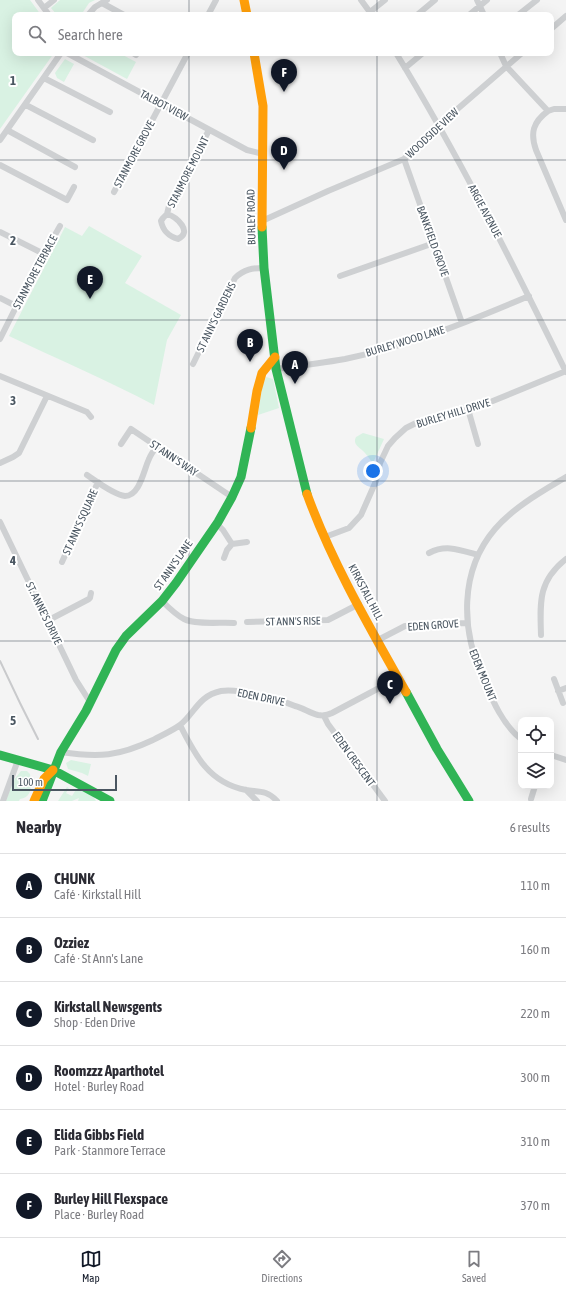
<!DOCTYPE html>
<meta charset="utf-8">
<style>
body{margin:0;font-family:"Asap Condensed",sans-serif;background:#f2f2f3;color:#2b2b33}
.controls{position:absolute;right:12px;bottom:12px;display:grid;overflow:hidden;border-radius:8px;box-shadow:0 4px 16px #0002}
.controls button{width:36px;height:36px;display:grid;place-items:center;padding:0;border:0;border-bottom:1px solid #e1e1e2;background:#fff;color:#2b2b33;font:20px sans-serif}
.scale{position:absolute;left:12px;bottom:10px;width:105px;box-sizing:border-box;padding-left:4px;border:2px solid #4a5661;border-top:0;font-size:11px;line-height:14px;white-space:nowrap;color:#4a5661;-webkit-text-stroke:3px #fff;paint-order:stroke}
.you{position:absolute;left:373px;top:471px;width:14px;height:14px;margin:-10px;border:3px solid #fff;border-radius:50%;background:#1a73e8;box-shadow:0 0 0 6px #1a73e833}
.badge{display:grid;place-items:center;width:26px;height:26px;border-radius:50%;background:#111827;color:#fff;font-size:13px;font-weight:700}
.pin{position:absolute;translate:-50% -33px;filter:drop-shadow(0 1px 2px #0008)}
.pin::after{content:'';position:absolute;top:21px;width:14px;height:12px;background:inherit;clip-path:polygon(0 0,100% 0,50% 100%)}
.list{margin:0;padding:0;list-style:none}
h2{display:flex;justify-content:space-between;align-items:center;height:52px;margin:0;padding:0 16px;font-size:17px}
h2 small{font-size:13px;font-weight:400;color:#7c7c81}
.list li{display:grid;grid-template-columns:26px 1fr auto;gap:12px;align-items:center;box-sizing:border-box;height:64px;padding:0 16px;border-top:1px solid #e1e1e2}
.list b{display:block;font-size:15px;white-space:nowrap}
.list p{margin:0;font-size:13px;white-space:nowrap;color:#7c7c81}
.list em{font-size:13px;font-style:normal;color:#7c7c81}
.icon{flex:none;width:22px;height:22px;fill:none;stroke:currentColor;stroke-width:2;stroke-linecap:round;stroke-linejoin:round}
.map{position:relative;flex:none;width:566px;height:801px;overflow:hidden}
.search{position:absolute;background:#fff;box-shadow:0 4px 16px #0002;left:12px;right:12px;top:12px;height:44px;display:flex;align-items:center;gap:10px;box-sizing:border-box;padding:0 14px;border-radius:8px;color:#7c7c81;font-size:15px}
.sheet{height:436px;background:#fff}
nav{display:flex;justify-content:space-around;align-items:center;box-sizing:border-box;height:56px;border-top:1px solid #e1e1e2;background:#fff;font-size:11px;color:#7c7c81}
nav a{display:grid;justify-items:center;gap:2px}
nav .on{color:#111827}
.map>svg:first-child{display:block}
.green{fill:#d9f2e3}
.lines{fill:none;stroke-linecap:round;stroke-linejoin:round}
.street{stroke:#ced0d2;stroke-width:6}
.fast{stroke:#30b455;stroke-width:9}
.slow{stroke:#ff9f0a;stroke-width:9}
.rail{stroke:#c9cacc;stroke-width:2}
.grid{fill:none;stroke:#4a5661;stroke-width:1;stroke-opacity:0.55}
.labels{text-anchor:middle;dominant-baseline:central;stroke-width:4;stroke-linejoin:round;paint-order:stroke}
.street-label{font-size:11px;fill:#4a5661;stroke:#fff}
.grid-label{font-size:13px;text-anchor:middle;font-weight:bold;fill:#4a5661;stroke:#fff;stroke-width:4;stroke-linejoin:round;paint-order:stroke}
</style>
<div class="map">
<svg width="566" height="801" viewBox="0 0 566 801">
<rect width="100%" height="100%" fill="#f4f4f4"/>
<path class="green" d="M0,0H30L41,15H15V53H54L0,129Z
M60,0H95L89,3L81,15H57L51,8Z
M79,53H119L136,62L127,79Z
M65,59L74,64L64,82L57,78L55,73Z
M89,226L142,256L125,283L181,315L167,340L154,405C107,380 57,359 9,336L65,227L82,236Z
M266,377L273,379L279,408L258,415L262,387Z
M363,433L384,439L373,463C370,460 368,456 365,453C360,447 352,445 356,437Z
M71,760L91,764L88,776L82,773L68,769L66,763Z
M21,771H27L30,774C32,784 33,797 20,799L19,801H6L13,781Z
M67,787L69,788L66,793L72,796L77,788L93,796L96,801H78L79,798L72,801H58Z"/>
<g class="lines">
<path class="street" d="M38,0L49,15
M361,0L372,15
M477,0L484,15
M102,3L124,15
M44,8L54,0
M370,12L385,0
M88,15L95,7L107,0
M208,15L216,0
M417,15L435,0
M469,15L487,0
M518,15L537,0
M551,29L566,16
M67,53L247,150L263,154
M133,53L136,55
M396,53C459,156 513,264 566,372
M500,53L506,66L548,111L554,109H566
M405,68L423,53
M44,78L110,112
M26,105L93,140
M548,111C533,122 530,133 536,150L566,220
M7,130L75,167
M0,140L61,53
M404,159L462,323
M0,165L67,200L74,187
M114,192L188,53
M167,214C177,217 193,232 178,239C168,236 163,231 161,221L163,218L167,214L169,206L209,130
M262,221L328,191L404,159L439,125L522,53
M0,232L44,254
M340,276L434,243
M0,298L16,306
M0,339L29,281L60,226
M193,364L235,278C244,269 253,268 264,268
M276,369C299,366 322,363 345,359C409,346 470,321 529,296
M0,376L87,412L91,417
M468,409L478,444
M121,444L131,429L232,497
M0,463L13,457L19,453L47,396
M87,475C96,481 114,495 125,496C140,496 144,469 149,459C151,454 154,450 157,446
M0,522L76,680L90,702
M217,524L223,530L232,544
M325,537L349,528L361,515L376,481L380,463L388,446L395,438L406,428L420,421L478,407L566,371
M429,553C446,544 460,550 478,555
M224,558L227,550L232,544L247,542
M62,562L98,482
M162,601C169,608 176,615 184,619C196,625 221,622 234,623
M47,621L89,599L90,598L91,593
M247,622L328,620L359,604
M541,635C540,602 538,581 566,559
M378,640L405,626L467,623
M554,679L563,703
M558,691L566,688
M324,716L328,724L385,801
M180,725C195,755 209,783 246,790C259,792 267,790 277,801
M521,739C502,724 492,699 483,678C461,630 459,571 495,529C514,507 541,492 566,477
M61,752C99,758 119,756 153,740C162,735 172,731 180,725C195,713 198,696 221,691C239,688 278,699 295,706C303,708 310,713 318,715C323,716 328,715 332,713L398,678
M551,755L566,760
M246,790L257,801
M531,799L535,786
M3,801L18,760"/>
<path class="fast" d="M262,227L264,268L276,369L307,494
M406,692L437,749L469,801
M0,755L53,770L110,801
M42,801L61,752L86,711L116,650L126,636L162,601L176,583L218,522L232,497L241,477L251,428"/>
<path class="slow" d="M244,0L247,15
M254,53L263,106L262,227
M251,428L257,391L262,373L275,357
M307,494C332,563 370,628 406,692
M34,801L44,779L53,770"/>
<path class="rail" d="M0,661L20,703L38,739"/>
</g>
<path class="grid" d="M189,0V15M377,0V15M189,53V801M377,53V801M0,160H566M0,320H566M0,481H566M0,641H566"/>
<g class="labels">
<g class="street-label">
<text transform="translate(164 105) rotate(28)">TALBOT VIEW</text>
<text transform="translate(432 133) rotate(-43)">WOODSIDE VIEW</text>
<text transform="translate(134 154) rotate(-62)">STANMORE GROVE</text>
<text transform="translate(188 172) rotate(-63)">STANMORE MOUNT</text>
<text transform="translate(485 211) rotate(62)">ARGIE AVENUE</text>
<text transform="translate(251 217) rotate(-91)">BURLEY ROAD</text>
<text transform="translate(433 241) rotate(70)">BANKFIELD GROVE</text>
<text transform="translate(35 272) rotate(-62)">STANMORE TERRACE</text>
<text transform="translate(216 317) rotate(-64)">ST ANN'S GARDENS</text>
<text transform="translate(405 341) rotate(-17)">BURLEY WOOD LANE</text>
<text transform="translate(453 413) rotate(-17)">BURLEY HILL DRIVE</text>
<text transform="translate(174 458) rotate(34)">ST ANN'S WAY</text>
<text transform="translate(80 522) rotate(-66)">ST ANN'S SQUARE</text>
<text transform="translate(173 565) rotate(-55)">ST ANN'S LANE</text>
<text transform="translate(366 592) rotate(62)">KIRKSTALL HILL</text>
<text transform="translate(44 613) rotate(64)">ST. ANNE'S DRIVE</text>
<text transform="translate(293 621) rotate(-1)">ST ANN'S RISE</text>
<text transform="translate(433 625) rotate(-4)">EDEN GROVE</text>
<text transform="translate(483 675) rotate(68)">EDEN MOUNT</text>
<text transform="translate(261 697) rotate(12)">EDEN DRIVE</text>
<text transform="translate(354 759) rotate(54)">EDEN CRESCENT</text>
</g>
</g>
<g class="grid-label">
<text x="13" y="85">1</text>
<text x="13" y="245">2</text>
<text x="13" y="405">3</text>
<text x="13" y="565">4</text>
<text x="13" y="725">5</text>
</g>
</svg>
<div class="controls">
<button><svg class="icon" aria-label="locate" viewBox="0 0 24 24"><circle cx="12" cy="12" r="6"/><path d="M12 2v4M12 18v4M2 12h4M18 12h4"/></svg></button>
<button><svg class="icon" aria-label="layers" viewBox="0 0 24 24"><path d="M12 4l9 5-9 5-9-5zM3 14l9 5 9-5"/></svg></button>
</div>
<div class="scale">100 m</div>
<div class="you"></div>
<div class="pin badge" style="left:295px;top:384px">A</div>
<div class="pin badge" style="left:250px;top:362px">B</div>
<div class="pin badge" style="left:390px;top:704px">C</div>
<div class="pin badge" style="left:284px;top:170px">D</div>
<div class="pin badge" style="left:90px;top:299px">E</div>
<div class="pin badge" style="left:284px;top:92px">F</div>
<div class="search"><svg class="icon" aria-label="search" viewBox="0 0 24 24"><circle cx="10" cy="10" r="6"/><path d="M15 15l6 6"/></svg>Search here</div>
</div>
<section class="sheet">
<h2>Nearby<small>6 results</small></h2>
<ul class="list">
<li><span class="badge">A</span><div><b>CHUNK</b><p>Café · Kirkstall Hill</p></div><em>110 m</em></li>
<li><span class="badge">B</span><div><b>Ozziez</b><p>Café · St Ann's Lane</p></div><em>160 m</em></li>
<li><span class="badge">C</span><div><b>Kirkstall Newsgents</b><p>Shop · Eden Drive</p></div><em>220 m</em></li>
<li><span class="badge">D</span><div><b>Roomzzz Aparthotel</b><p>Hotel · Burley Road</p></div><em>300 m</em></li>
<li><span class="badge">E</span><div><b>Elida Gibbs Field</b><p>Park · Stanmore Terrace</p></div><em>310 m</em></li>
<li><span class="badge">F</span><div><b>Burley Hill Flexspace</b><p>Place · Burley Road</p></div><em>370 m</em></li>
</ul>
</section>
<nav>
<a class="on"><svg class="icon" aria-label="map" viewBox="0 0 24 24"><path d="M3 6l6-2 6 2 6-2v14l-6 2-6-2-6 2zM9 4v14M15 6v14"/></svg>Map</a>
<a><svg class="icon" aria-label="directions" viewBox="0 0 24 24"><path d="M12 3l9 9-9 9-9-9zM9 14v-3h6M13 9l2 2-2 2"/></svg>Directions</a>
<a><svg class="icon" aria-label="saved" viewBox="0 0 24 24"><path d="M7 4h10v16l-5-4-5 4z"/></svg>Saved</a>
</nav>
